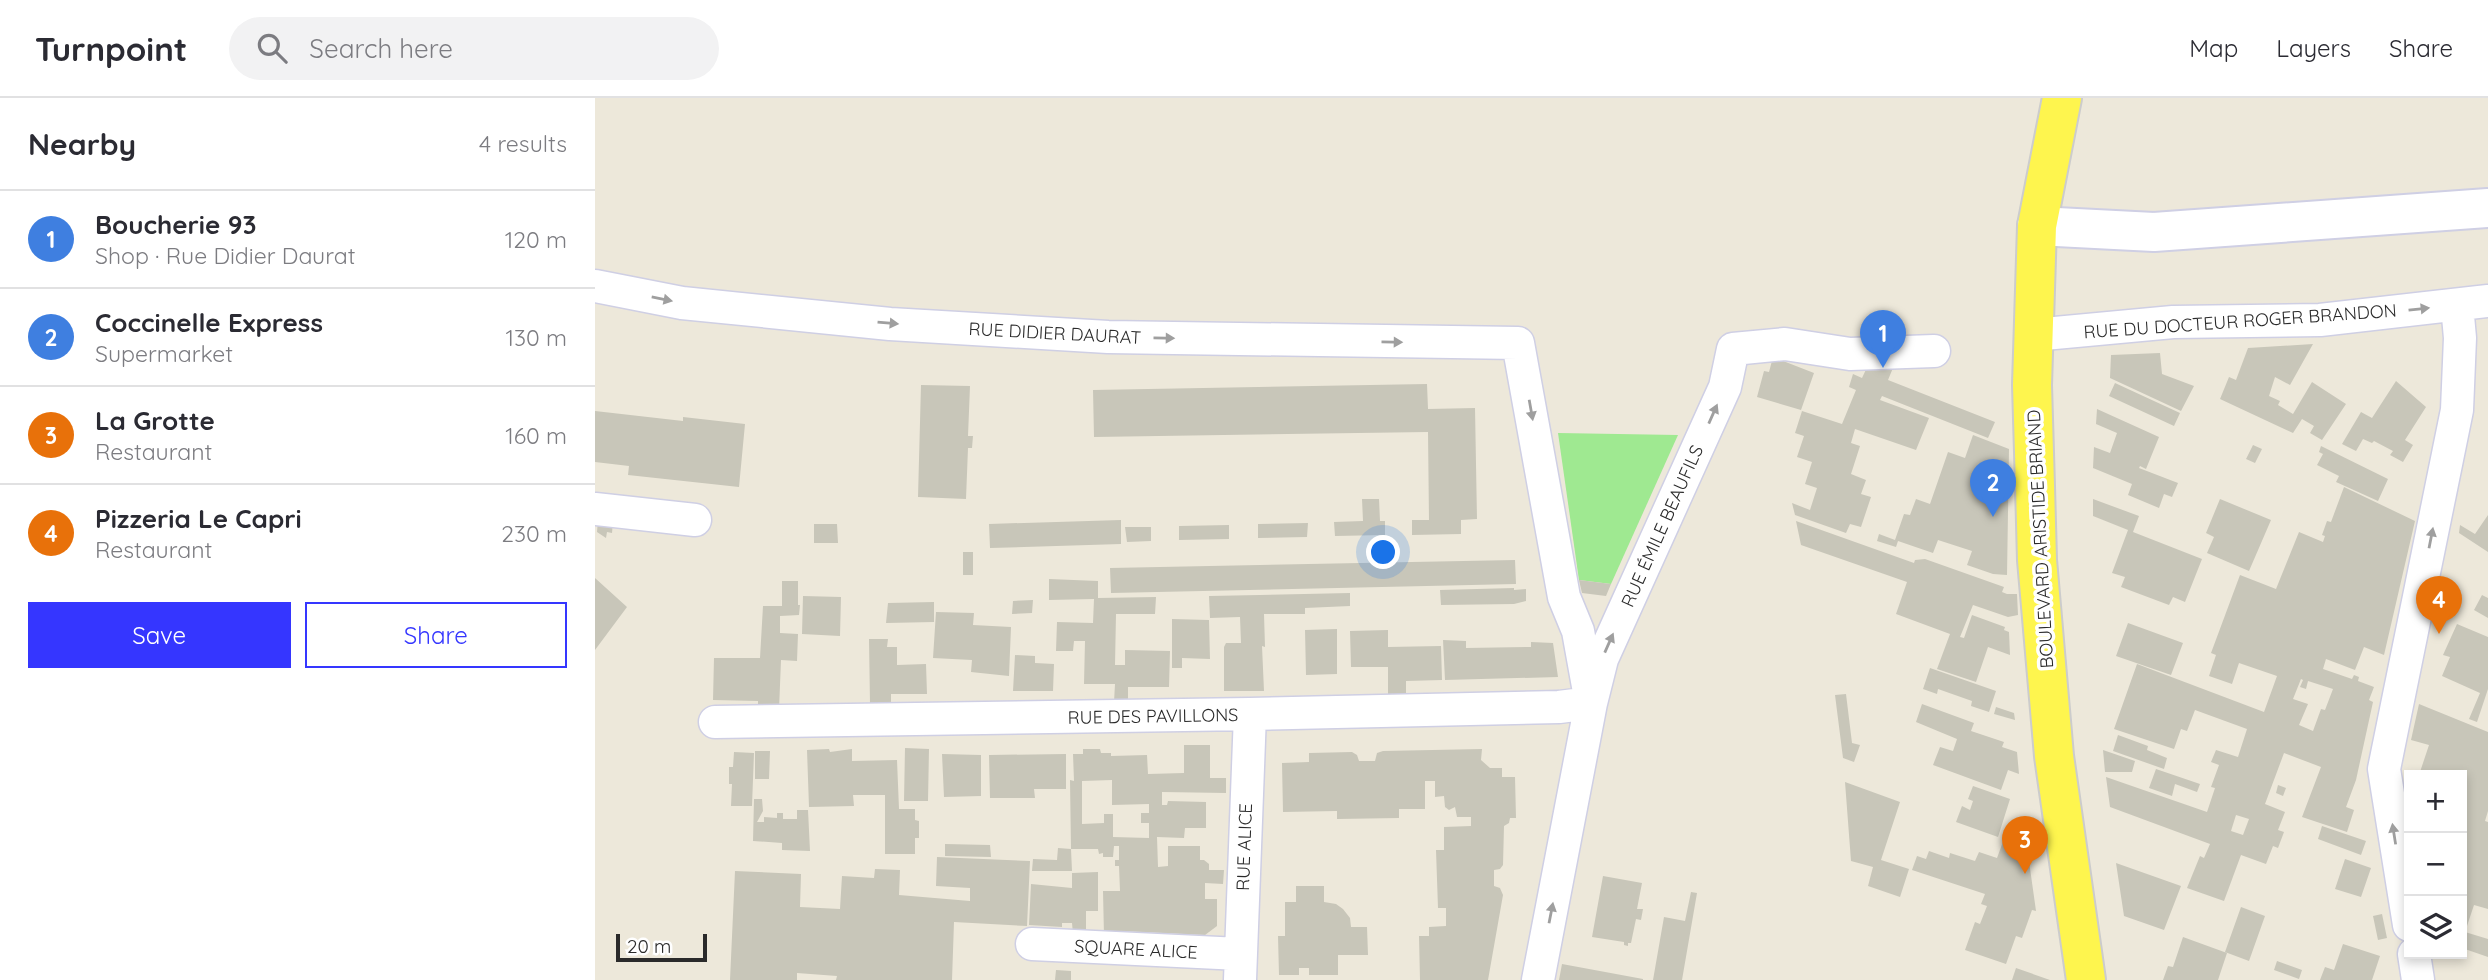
<!DOCTYPE html>
<meta charset="utf-8">
<style>
body{margin:0;font-family:Quicksand,sans-serif;background:#f2f2f3;color:#2b2b33}
.controls{position:absolute;right:21px;bottom:21px;display:grid;overflow:hidden;border-radius:0px;box-shadow:0 4px 10px #0003}
.controls button{width:63px;height:63px;display:grid;place-items:center;padding:0;border:0;border-bottom:2px solid #e1e1e2;background:#fff;color:#2b2b33;font:35px sans-serif}
.scale{position:absolute;left:21px;bottom:18px;width:91px;box-sizing:border-box;padding-left:7px;border:4px solid #2a2a2a;border-top:0;font-size:19px;line-height:24px;white-space:nowrap;color:#2a2a2a;-webkit-text-stroke:5px #fff;paint-order:stroke}
.you{position:absolute;left:789px;top:455px;width:24px;height:24px;margin:-18px;border:5px solid #fff;border-radius:50%;background:#1a73e8;box-shadow:0 0 0 10px #1a73e833}
.badge{display:grid;place-items:center;width:46px;height:46px;border-radius:50%;background:#3536ff;color:#fff;font-size:23px;font-weight:700}
.pin{position:absolute;translate:-50% -58px;filter:drop-shadow(0 2px 4px #0008)}
.pin::after{content:'';position:absolute;top:37px;width:24px;height:21px;background:inherit;clip-path:polygon(0 0,100% 0,50% 100%)}
.list{margin:0;padding:0;list-style:none}
h2{display:flex;justify-content:space-between;align-items:center;height:91px;margin:0;padding:0 28px;font-size:30px}
h2 small{font-size:23px;font-weight:400;color:#7c7c81}
.list li{display:grid;grid-template-columns:46px 1fr auto;gap:21px;align-items:center;box-sizing:border-box;height:98px;padding:0 28px;border-top:2px solid #e1e1e2}
.list b{display:block;font-size:26px;white-space:nowrap}
.list p{margin:0;font-size:23px;white-space:nowrap;color:#7c7c81}
.list em{font-size:23px;font-style:normal;color:#7c7c81}
.actions{display:flex;gap:14px;padding:21px 28px}
.actions a{flex:1;padding:16px 0;border:2px solid #3536ff;border-radius:0px;text-align:center;font-size:24px;color:#3536ff}
.actions .main{background:#3536ff;color:#fff}
.icon{flex:none;width:38px;height:38px;fill:none;stroke:currentColor;stroke-width:2;stroke-linecap:round;stroke-linejoin:round}
.map{position:relative;flex:none;width:1893px;height:882px;overflow:hidden}
header{display:flex;align-items:center;gap:42px;box-sizing:border-box;height:98px;padding:0 35px;background:#fff;border-bottom:2px solid #e1e1e2}
header strong{font-size:33px}
nav{display:flex;gap:38px;margin-inline-start:auto;font-size:24px}
.search{width:490px;height:63px;background:#f2f2f3;display:flex;align-items:center;gap:18px;box-sizing:border-box;padding:0 24px;border-radius:38px;color:#7c7c81;font-size:26px}
main{display:flex}
aside{flex:1;background:#fff}
.map>svg:first-child{display:block}
.green{fill:#9fe991}
.building{fill:#c8c6b9;fill-rule:evenodd}
.lines{fill:none;stroke-linecap:round;stroke-linejoin:round}
.street-casing{stroke:#cfcfe4;stroke-width:35}
.secondary-casing{stroke:#cfcfe4;stroke-width:42}
.primary-casing{stroke:#ccc;stroke-width:42}
.street{stroke:#fff;stroke-width:32}
.secondary{stroke:#fff;stroke-width:38}
.primary{stroke:#fef54e;stroke-width:38}
.oneway{fill:#9f9f9f}
.labels{text-anchor:middle;dominant-baseline:central;stroke-width:7;stroke-linejoin:round;paint-order:stroke}
.street-label{font-size:18px;fill:#2a2a2a;stroke:#fff}
</style>
<header>
<strong>Turnpoint</strong>
<div class="search"><svg class="icon" aria-label="search" viewBox="0 0 24 24"><circle cx="10" cy="10" r="6"/><path d="M15 15l6 6"/></svg>Search here</div>
<nav><a>Map</a><a>Layers</a><a>Share</a></nav>
</header>
<main>
<aside>
<h2>Nearby<small>4 results</small></h2>
<ul class="list">
<li><span class="badge" style="background:#3f7fe0">1</span><div><b>Boucherie 93</b><p>Shop · Rue Didier Daurat</p></div><em>120 m</em></li>
<li><span class="badge" style="background:#3f7fe0">2</span><div><b>Coccinelle Express</b><p>Supermarket</p></div><em>130 m</em></li>
<li><span class="badge" style="background:#e8710a">3</span><div><b>La Grotte</b><p>Restaurant</p></div><em>160 m</em></li>
<li><span class="badge" style="background:#e8710a">4</span><div><b>Pizzeria Le Capri</b><p>Restaurant</p></div><em>230 m</em></li>
</ul>
<div class="actions"><a class="main">Save</a><a>Share</a></div>
</aside>
<div class="map">
<svg width="1893" height="882" viewBox="0 0 1893 882">
<rect width="100%" height="100%" fill="#ede8da"/>
<path class="green" d="M963,335L1083,337L1016,486L984,482Z"/>
<path class="building" d="M1718,246L1695,287L1680,279L1674,298L1685,303L1683,307L1698,316L1717,284L1751,306L1727,342L1715,335L1719,328L1707,321L1698,335L1625,301L1634,279L1641,282L1653,250Z
M1565,255L1567,276L1599,288L1586,313L1515,280L1516,257Z
M1178,259L1219,275L1206,312L1162,299L1169,273L1174,274Z
M1275,263L1300,265L1293,282L1400,324L1393,340L1287,298L1285,302L1334,320L1321,352L1260,331L1256,345L1265,348L1256,376L1271,382L1266,396L1276,399L1266,429L1255,426L1251,435L1200,417L1197,405L1215,412L1222,390L1210,386L1217,364L1202,359L1209,338L1200,335L1207,313L1247,326L1261,292L1254,289L1258,276L1267,280Z
M1801,283L1831,309L1810,342L1818,347L1808,364L1795,357L1798,353L1779,343L1777,345L1768,341L1761,353L1747,346L1766,314L1777,320Z
M1520,285L1585,315L1579,328L1514,298Z
M832,286L833,311L880,310L882,421L866,422V436L817,437V422H834L833,334L499,339L498,292Z
M326,287L375,288L373,338H378L377,350H373L371,401L323,399Z
M1502,311L1564,339L1551,371L1545,368L1544,370L1583,385L1577,399L1569,396L1564,410L1533,397L1537,386L1498,370L1499,349L1515,355L1522,335L1501,326Z
M0,313L88,323V319L150,326L144,389L33,377L34,368L0,364Z
M1378,337L1414,351L1412,477L1398,476L1372,467L1377,453L1343,442L1338,455L1303,443L1301,449L1282,443L1284,436L1300,442L1309,416L1315,417L1321,401L1335,406L1353,354L1370,360Z
M1658,347L1667,351L1660,365L1651,361Z
M1726,348L1793,381L1783,403L1741,384L1744,378L1722,367L1728,356L1724,354Z
M1749,389L1820,423L1789,557L1769,549L1760,572L1731,561L1728,571L1757,581L1759,577L1764,579L1763,583L1779,589L1774,602L1778,604L1761,682L1751,709L1759,712L1752,734L1707,719L1726,669L1689,655L1670,706L1690,714L1683,732L1689,734L1683,750L1678,748L1671,766L1646,757L1629,803L1592,790L1605,758L1609,760L1615,746L1515,709L1511,679L1612,714L1620,690L1616,689L1624,667L1616,664L1621,652L1643,659L1652,631L1600,612L1592,633L1586,631L1579,651L1519,631L1542,566L1669,614L1682,578L1644,565L1637,586L1614,578L1621,557L1616,555L1645,477L1681,491L1704,434L1728,444L1730,438L1727,437L1732,423L1736,424ZM1706,581L1708,582L1705,589L1711,591L1713,583L1738,591L1730,612L1726,611L1718,633L1704,627L1713,606L1698,601ZM1641,717L1654,721L1648,737L1636,733Z
M767,401H784L785,423H790V437L740,438L739,424L768,423Z
M1498,401L1544,418L1538,434L1607,461L1590,504L1578,499L1574,507L1526,489L1530,479L1517,475L1533,432L1498,418Z
M1625,401L1676,422L1654,473L1612,455L1619,439L1611,435Z
M1893,417V454L1864,435L1865,427L1880,436Z
M3,422L18,423L17,435L12,434L11,440L2,434Z
M526,422V446L395,450L394,426Z
M1201,423L1319,465L1320,462L1330,461L1409,489L1407,494L1412,496H1422L1423,517L1413,519L1378,507L1365,539L1369,540L1377,517L1410,529L1409,532L1414,534L1415,557L1393,549L1381,584L1342,571L1355,536L1301,516L1312,484L1206,447Z
M713,425L712,439L663,440V426Z
M219,426H242L243,445H219Z
M634,427V441L584,442V428Z
M530,429H556V443L532,444Z
M368,454H378V477H368Z
M920,462L921,486L516,495L515,470Z
M0,480L32,509L0,552Z
M454,481L503,483V500L561,499L560,516H521L520,567H530V552L575,553L574,589H533V604H519L520,586H489L490,543H479L478,553H461L462,524L498,525L499,501L454,502Z
M984,482L1016,486L1011,498L987,495Z
M187,483H203V507H205L204,517L185,518V535L203,536L202,563L186,562L184,612H163V603L118,602L119,560H165L168,508H187Z
M919,490V492L931,491V503L919,506L846,507L845,492Z
M755,495V508L710,510V516H669L670,549L667,548L669,593H629V549L631,545H646L645,519L615,520L614,498Z
M1887,497L1893,500V520L1879,512Z
M208,498L246,499L245,538L207,536Z
M438,502L437,515L417,516L418,503Z
M339,504V524L291,525L293,505Z
M341,514L379,515L378,527L416,529L414,578L376,574L377,562L338,560Z
M577,521L614,522L615,561L587,560V570H577Z
M1533,525L1588,545L1576,577L1521,558Z
M1862,526L1893,539V591L1882,624L1874,621L1885,595L1847,578L1855,559L1848,557Z
M742,531V576L711,577L710,532Z
M793,532V549L846,548L847,582L811,583V598H793V569H756L755,533Z
M274,541H293L292,549H302V567L331,566L332,596H296V605L275,606Z
M848,542L871,543V550L936,549V544L958,545L963,579L850,582Z
M420,557L440,558V565L459,566L458,593H418Z
M1335,570L1401,593L1394,614L1376,608L1377,603L1343,591L1342,596L1328,591Z
M1251,596L1257,645L1265,647L1259,664L1248,660L1240,597Z
M1327,606L1379,625L1376,633L1409,644L1407,649L1422,654L1424,676L1413,672L1406,692L1338,667L1345,649L1358,653L1362,641L1321,624Z
M1824,606L1893,634V713L1890,723L1893,724V811L1879,807L1870,834L1893,841V859L1867,850V677H1824L1834,647L1816,642Z
M1401,609L1419,615L1420,622L1399,616Z
M1523,637L1553,648L1552,652L1572,660L1569,671L1518,653Z
M589,647H615V680H631V695L567,694V707H572L573,703L611,704V730H590L589,740L562,739L563,769L573,768V748H605V762H609L614,766V772H629L628,786L610,785V801H622V828L610,837L526,833V838H509L508,793H525L524,768H520V762H524V748H519L518,759H508V755L504,756L503,751H476L475,682L479,683L478,656H488V651H505L506,655H516V658L552,657L553,676L589,675ZM517,682V707L554,706V715H546V725H554V740L518,739V716H509V725L487,726V683Z
M310,650L334,651L333,703H309Z
M234,651L235,654L257,651V663L302,662L304,711H320V722L324,723V740H320V756H290V697H258L259,708L214,709L212,652Z
M887,651L886,662L895,670H907V679H920L921,720H915L914,725L909,728L908,767L905,771L899,772V788L905,790L908,797L893,882H825L824,838H834V829L851,828V810H843L841,752H849V729L876,728V719H862L860,709L854,712L850,709L849,698L840,699V683H830V711H804V720L742,721V713L688,714L687,665L714,664V655L757,654L762,657L764,663H780L782,655L788,653Z
M1508,652L1540,663L1537,674H1510Z
M160,653H175L174,681H160Z
M139,654L159,655L157,708H136L137,686H134V669H138Z
M347,656L386,657V698L349,699Z
M471,656V691H439L440,700H395L394,657Z
M1561,671L1605,686L1602,694L1580,686L1577,698L1554,690Z
M1250,684L1305,704L1286,762L1314,771L1305,799L1273,788L1278,769L1256,763Z
M1683,687L1691,690L1688,698L1681,695Z
M1378,688L1415,701L1403,739L1361,724L1367,708L1375,712L1378,703L1373,701Z
M159,701H167L168,713L162,724H169V719L182,720V715H188V721H202V712H213L215,753L187,752V745L158,743Z
M1727,728L1771,743L1766,757L1723,741Z
M1409,741L1432,749L1441,813L1437,812L1427,840L1421,838L1411,866L1370,852L1380,824L1385,826L1392,808L1386,806L1390,796L1317,772L1322,758L1331,761L1334,753L1354,760L1355,755L1380,763L1384,754L1402,760Z
M350,746L395,747L396,759L350,758Z
M463,750L476,751L477,773H437L438,761L462,762Z
M342,759L435,763L432,828L359,824L357,882H241L242,878L202,875V882H135L140,773L206,776L205,809L245,811L247,778L279,780L280,771L305,772L304,797L375,803V790L341,788Z
M1750,761L1776,770L1766,799L1740,791Z
M1521,765L1586,788L1569,832L1529,818Z
M503,774V813H491V837L478,836L477,825H467V829L434,827L436,786L477,790V775Z
M1008,778L1047,785L1042,811H1048L1046,822L1041,821L1036,845H1033V848L1029,847V844L997,839Z
M701,788H729V804L741,806L748,811L755,820L756,829H772L773,857H743V877H714V870H704V877H684L683,838H690V804H701Z
M1096,794L1102,795L1087,882H1058L1069,819L1090,823Z
M1646,809L1670,818L1654,863L1630,854Z
M1787,816L1792,840L1783,842L1778,818Z
M1588,839L1632,855L1623,882H1568L1573,868L1578,869Z
M1748,846L1785,858L1777,882H1725L1730,869L1739,872Z
M1682,863L1707,872L1704,881L1679,872Z
M967,866L1048,881V882H964Z
M1421,870L1455,882H1417Z
M461,872L476,873V882H460Z"/>
<g class="lines">
<defs>
<path id="street" d="M0,188L87,205L295,226L513,239L923,245L969,499L983,533L996,605L964,609L655,616L120,624
M1438,237L1578,224L1725,222L1893,203
M0,411L100,422
M1814,827L1789,671L1862,312L1865,240L1862,207
M437,846L645,856
M1819,856L1823,882
M645,882L655,616
M943,882L996,605L1007,561L1130,289L1138,251L1190,246L1255,256L1339,253"/>
<path id="secondary" d="M1442,128L1559,134L1893,110"/>
<path id="primary" d="M1467,0L1442,128L1437,287L1440,388L1442,462L1459,658L1491,882"/>
</defs>
<use href="#street" class="street-casing"/>
<use href="#secondary" class="secondary-casing"/>
<use href="#primary" class="primary-casing"/>
<use href="#street" class="street"/>
<use href="#secondary" class="secondary"/>
<use href="#primary" class="primary"/>
</g>
<defs><path id="oneway-solid" d="M-6-.8H1V-3.2L6.5 0L1 3.2V.8H-6Z" transform="scale(1.75)"/></defs>
<g class="oneway">
<use href="#oneway-solid" transform="translate(67 201) rotate(11)"/>
<use href="#oneway-solid" transform="translate(1824 211) rotate(-6)"/>
<use href="#oneway-solid" transform="translate(293 225) rotate(5)"/>
<use href="#oneway-solid" transform="translate(569 240) rotate(1)"/>
<use href="#oneway-solid" transform="translate(797 244) rotate(1)"/>
<use href="#oneway-solid" transform="translate(936 312) rotate(80)"/>
<use href="#oneway-solid" transform="translate(1118 316) rotate(-66)"/>
<use href="#oneway-solid" transform="translate(1836 440) rotate(-79)"/>
<use href="#oneway-solid" transform="translate(1014 545) rotate(-66)"/>
<use href="#oneway-solid" transform="translate(1799 736) rotate(-99)"/>
<use href="#oneway-solid" transform="translate(956 815) rotate(-79)"/>
</g>
<g class="labels">
<g class="street-label">
<text transform="translate(1645 223) rotate(-4)">RUE DU DOCTEUR ROGER BRANDON</text>
<text transform="translate(460 235) rotate(3)">RUE DIDIER DAURAT</text>
<text transform="translate(1067 428) rotate(-66)">RUE ÉMILE BEAUFILS</text>
<text transform="translate(1445 441) rotate(-93)">BOULEVARD ARISTIDE BRIAND</text>
<text transform="translate(558 618) rotate(-1)">RUE DES PAVILLONS</text>
<text transform="translate(649 749) rotate(-88)">RUE ALICE</text>
<text transform="translate(541 851) rotate(3)">SQUARE ALICE</text>
</g>
</g>
</svg>
<div class="controls">
<button>+</button>
<button>−</button>
<button><svg class="icon" aria-label="layers" viewBox="0 0 24 24"><path d="M12 4l9 5-9 5-9-5zM3 14l9 5 9-5"/></svg></button>
</div>
<div class="scale">20 m</div>
<div class="you"></div>
<div class="pin badge" style="left:1288px;top:270px;background:#3f7fe0">1</div>
<div class="pin badge" style="left:1398px;top:419px;background:#3f7fe0">2</div>
<div class="pin badge" style="left:1430px;top:776px;background:#e8710a">3</div>
<div class="pin badge" style="left:1844px;top:536px;background:#e8710a">4</div>
</div>
</main>
